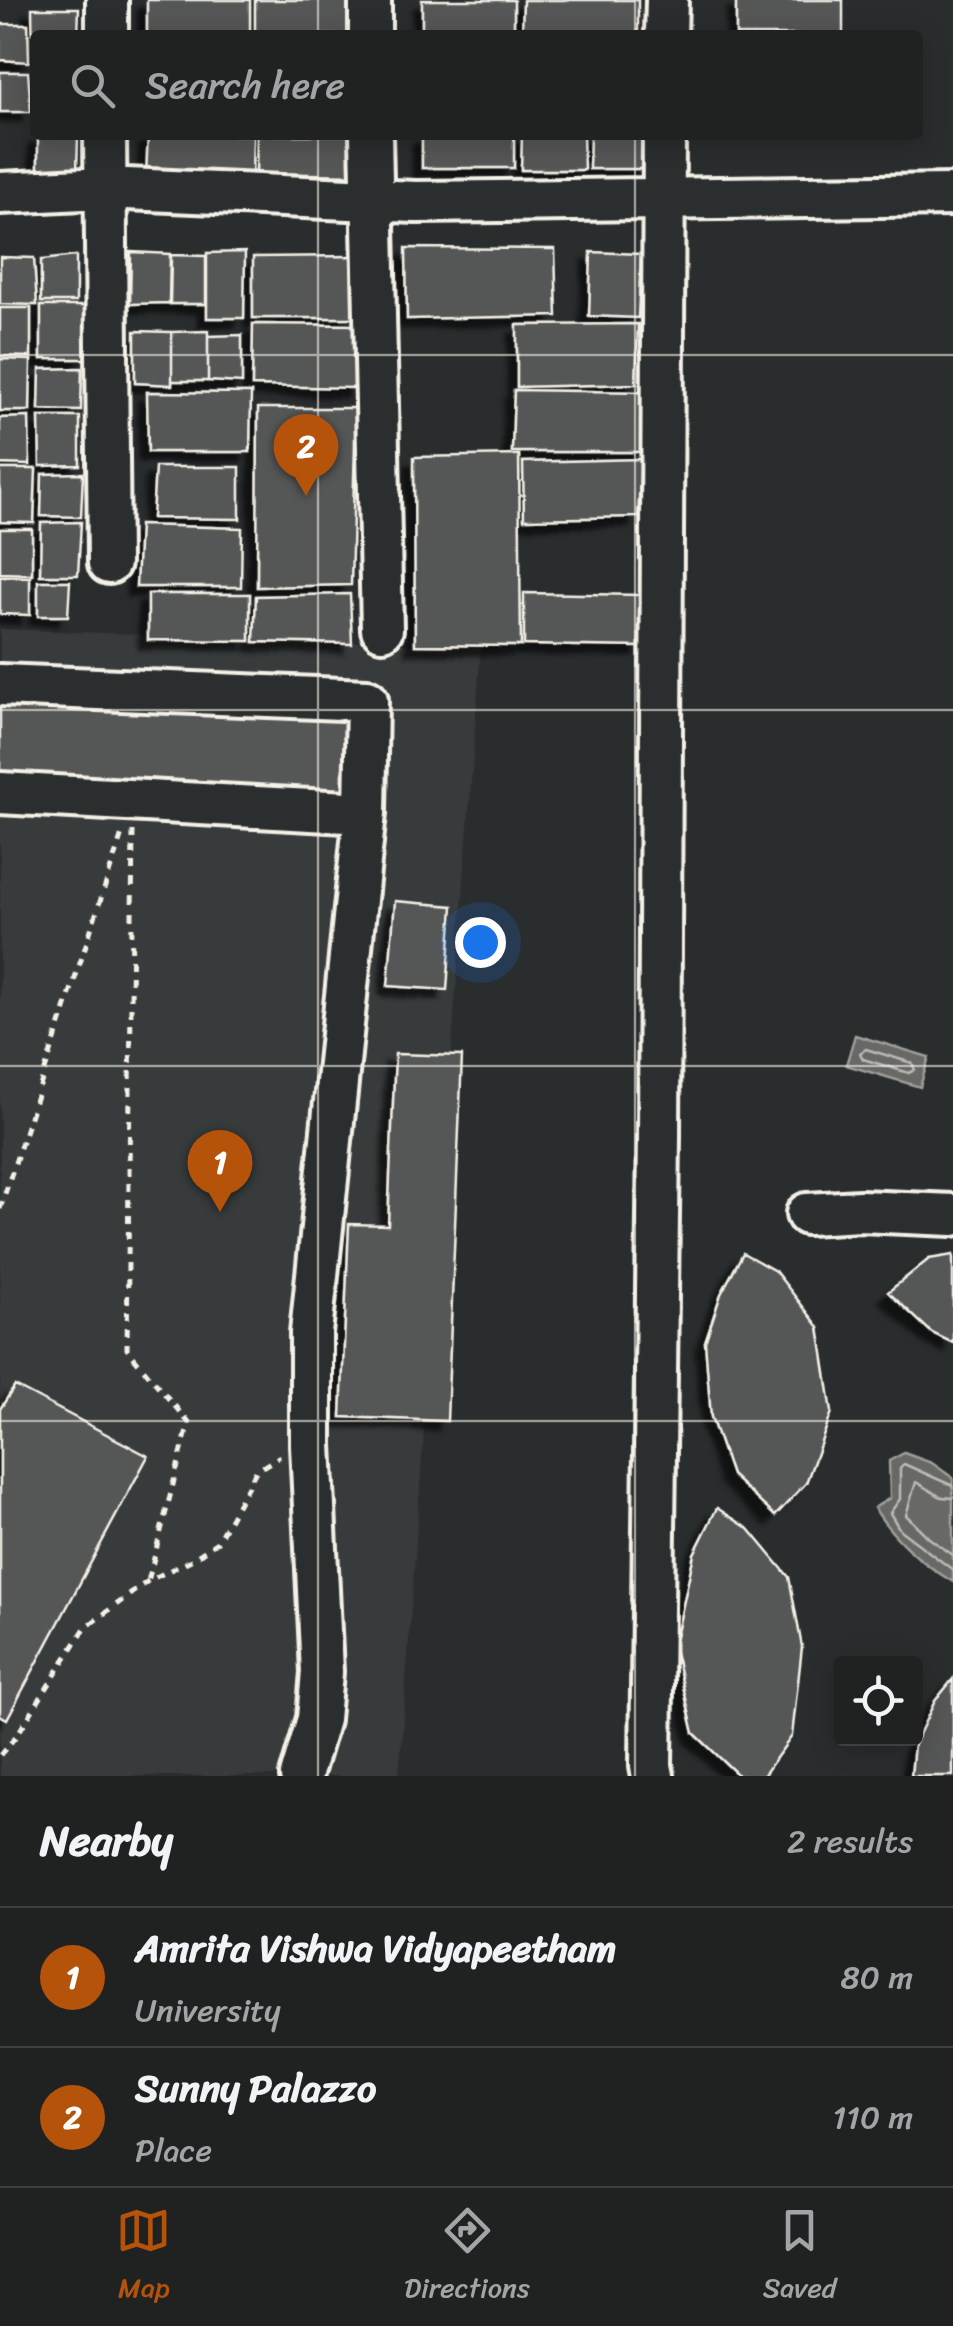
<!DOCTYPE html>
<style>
body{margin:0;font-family:Sriracha,sans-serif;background:#2d2f2f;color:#f1f3f6}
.controls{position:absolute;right:30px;bottom:30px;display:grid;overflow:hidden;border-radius:10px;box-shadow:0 5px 25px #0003}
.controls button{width:90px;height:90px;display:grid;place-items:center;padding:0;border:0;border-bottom:2px solid #3d3f40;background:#202222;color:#f1f3f6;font:50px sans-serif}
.you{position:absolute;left:480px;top:942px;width:35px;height:35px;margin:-25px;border:8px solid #fff;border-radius:50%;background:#1a73e8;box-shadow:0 0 0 15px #1a73e833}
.badge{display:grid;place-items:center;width:65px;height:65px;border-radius:50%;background:#b45309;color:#fff;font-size:32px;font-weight:700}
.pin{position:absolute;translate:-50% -82px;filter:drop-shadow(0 2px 5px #0008)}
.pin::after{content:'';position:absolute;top:52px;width:35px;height:30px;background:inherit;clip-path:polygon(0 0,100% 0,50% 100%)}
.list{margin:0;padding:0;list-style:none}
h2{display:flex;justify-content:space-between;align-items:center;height:130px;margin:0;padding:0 40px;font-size:42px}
h2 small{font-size:32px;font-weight:400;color:#a2a4a5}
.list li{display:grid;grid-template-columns:65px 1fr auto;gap:30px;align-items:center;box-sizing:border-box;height:140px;padding:0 40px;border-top:2px solid #3d3f40}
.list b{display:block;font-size:38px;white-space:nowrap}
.list p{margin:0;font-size:32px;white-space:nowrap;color:#a2a4a5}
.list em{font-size:32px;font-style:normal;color:#a2a4a5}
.icon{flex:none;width:55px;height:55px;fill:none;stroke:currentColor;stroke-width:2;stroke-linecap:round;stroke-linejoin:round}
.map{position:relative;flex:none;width:953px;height:1776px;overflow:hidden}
.search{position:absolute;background:#202222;box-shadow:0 5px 25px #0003;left:30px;right:30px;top:30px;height:110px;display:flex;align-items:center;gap:25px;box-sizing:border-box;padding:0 35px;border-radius:10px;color:#a2a4a5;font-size:38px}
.sheet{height:410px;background:#202222}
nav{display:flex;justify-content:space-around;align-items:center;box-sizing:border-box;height:140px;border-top:2px solid #3d3f40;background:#202222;font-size:28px;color:#a2a4a5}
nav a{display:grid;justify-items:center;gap:5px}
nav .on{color:#b45309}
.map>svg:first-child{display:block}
.built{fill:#373a3a}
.water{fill:#676866;stroke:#9f9f9a;stroke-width:2.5}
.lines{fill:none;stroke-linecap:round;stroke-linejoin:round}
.shore{stroke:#bcbab4;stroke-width:2.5}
.building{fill:#555756;stroke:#f4f1e8;stroke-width:2.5;filter:url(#shadow)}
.minor-casing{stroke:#f4f1e8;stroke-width:48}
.path{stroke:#f4f1e8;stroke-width:5;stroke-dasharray:8 8;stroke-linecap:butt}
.minor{stroke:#2a2d2e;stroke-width:40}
.grid{fill:none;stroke:#f4f1e8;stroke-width:2.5;stroke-opacity:0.55}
</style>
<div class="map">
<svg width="953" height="1776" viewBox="0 0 953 1776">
<defs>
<filter id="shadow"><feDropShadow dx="-9" dy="9" stdDeviation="2.5" flood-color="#0009"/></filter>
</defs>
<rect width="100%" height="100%" fill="#2a2d2e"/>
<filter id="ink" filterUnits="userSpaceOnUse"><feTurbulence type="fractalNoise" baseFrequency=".01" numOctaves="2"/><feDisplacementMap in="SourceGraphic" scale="20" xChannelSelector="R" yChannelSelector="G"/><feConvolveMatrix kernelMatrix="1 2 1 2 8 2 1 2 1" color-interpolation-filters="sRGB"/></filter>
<g filter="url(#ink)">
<path class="built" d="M0,629L481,647L399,1776H0Z"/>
<path class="water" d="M855,1035L929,1057L920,1087L846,1065Z
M904,1453L932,1463L953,1478V1582C920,1562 895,1540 874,1508L890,1498L889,1461Z"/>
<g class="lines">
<path class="shore" d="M866,1049L912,1063L915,1070L909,1073L863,1059L860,1053Z
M953,1486L904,1464L900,1469V1499L890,1513L900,1530L953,1570
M953,1498L941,1497L916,1482L906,1515L929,1538L953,1555"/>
</g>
<path class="building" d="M147,0H250V35H147Z
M255,0H361V35H255Z
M422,0H514V35H422Z
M523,0H638V35H522Z
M736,0H843V35H736Z
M32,8H79L78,35H35L33,60Z
M0,24H28L29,62L0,60Z
M0,72H28L31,112H0Z
M38,135H78L77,171L38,170Z
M148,135H253L252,176L146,175Z
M257,135H359L360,175L256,173Z
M422,135H514V168H422Z
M522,135H583L584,170H521Z
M590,135H644L645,169H589Z
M406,248L555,249L557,316L407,319Z
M131,252L170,254L169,303L130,304Z
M245,252L244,318H207V253Z
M591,252L641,254L638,318L589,316Z
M171,255L206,256V304H170Z
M76,256V302H41V260Z
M354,256L352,318H253V257Z
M0,257L34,258L37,305L0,304Z
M41,306H86V359H41Z
M0,308H31V357L0,356Z
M253,324L357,325V388L252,386Z
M638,324L636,384L517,387V325Z
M135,331L172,332V385L135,383Z
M208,331V381H172V332Z
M242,335V383L208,381V336Z
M0,359L31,360L30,411H0Z
M82,368L81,411L39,410L40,369Z
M514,390L645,392L642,452H512Z
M147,392L251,393L250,452H148Z
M258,408H356L351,585L257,587Z
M29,417L30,465L0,464V418Z
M39,417H80V465L40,466Z
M519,455L521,646L415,645L414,457Z
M641,459L638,517L524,519L523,462Z
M155,467H240V519L152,518Z
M0,469H36L34,523L0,522Z
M83,473L81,517L41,516L42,474Z
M81,522L78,575H40L41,523Z
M139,525L242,528L241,587H136Z
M0,529H32V574L0,573Z
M0,576L30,577V615L0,614Z
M38,581H70L68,616H38Z
M524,593L643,595L642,647L524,645Z
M148,594H250V641L148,640Z
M350,594L352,644L254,642L256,596Z
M0,692L357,712L352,808L0,788Z
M395,901L453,906L447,990L388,986Z
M395,1054L462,1056L447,1421L341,1417L349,1224L388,1225Z
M743,1253L775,1271L819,1327L832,1412L806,1483L775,1516L731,1475L711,1417L705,1342L721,1294Z
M953,1255V1343L932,1333L888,1292L929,1259Z
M15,1386L148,1456L7,1719L0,1715V1409Z
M717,1508L749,1529L789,1577L802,1647L792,1736L763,1776H739L694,1733L674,1647L694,1554Z
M953,1679V1776H911L914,1745L935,1701Z"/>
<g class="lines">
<defs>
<path id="minor" d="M370,0V35
M107,35V0
M666,35L667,0
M105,135L109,563
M371,135L382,629
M0,193L104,188L416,202L953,195
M0,685L367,700L365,813L311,1333V1445L322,1672L318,1719L301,1776
M0,793L365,813
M807,1214L860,1211L953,1215
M653,1776L651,1766L659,1136L664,135"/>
</defs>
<use href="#minor" class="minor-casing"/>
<path class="path" d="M133,831L127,1349L189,1423L148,1581
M0,1209L123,831
M0,1755L17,1735L85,1628L148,1581L193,1559L217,1542L256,1471L280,1456"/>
<use href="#minor" class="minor"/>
</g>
</g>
<path class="grid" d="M318,0V35M635,0V35M318,135V1776M635,135V1776M0,355H953M0,710H953M0,1066H953M0,1421H953"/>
</svg>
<div class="controls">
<button><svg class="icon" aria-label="locate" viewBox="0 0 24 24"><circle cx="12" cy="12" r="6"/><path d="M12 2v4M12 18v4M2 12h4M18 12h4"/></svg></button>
</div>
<div class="you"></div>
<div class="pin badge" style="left:220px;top:1212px">1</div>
<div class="pin badge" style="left:306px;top:496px">2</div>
<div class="search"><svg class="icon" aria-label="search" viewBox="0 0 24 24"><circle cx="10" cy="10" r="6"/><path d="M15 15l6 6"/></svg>Search here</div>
</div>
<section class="sheet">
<h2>Nearby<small>2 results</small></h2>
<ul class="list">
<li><span class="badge">1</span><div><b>Amrita Vishwa Vidyapeetham</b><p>University</p></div><em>80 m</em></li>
<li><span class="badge">2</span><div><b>Sunny Palazzo</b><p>Place</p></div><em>110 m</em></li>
</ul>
</section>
<nav>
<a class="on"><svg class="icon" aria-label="map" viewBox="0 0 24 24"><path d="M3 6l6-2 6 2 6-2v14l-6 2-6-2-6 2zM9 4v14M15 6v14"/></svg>Map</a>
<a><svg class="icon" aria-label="directions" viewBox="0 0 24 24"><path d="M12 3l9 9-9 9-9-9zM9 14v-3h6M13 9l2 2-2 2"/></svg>Directions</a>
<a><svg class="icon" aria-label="saved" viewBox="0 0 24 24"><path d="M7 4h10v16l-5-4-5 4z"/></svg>Saved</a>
</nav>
